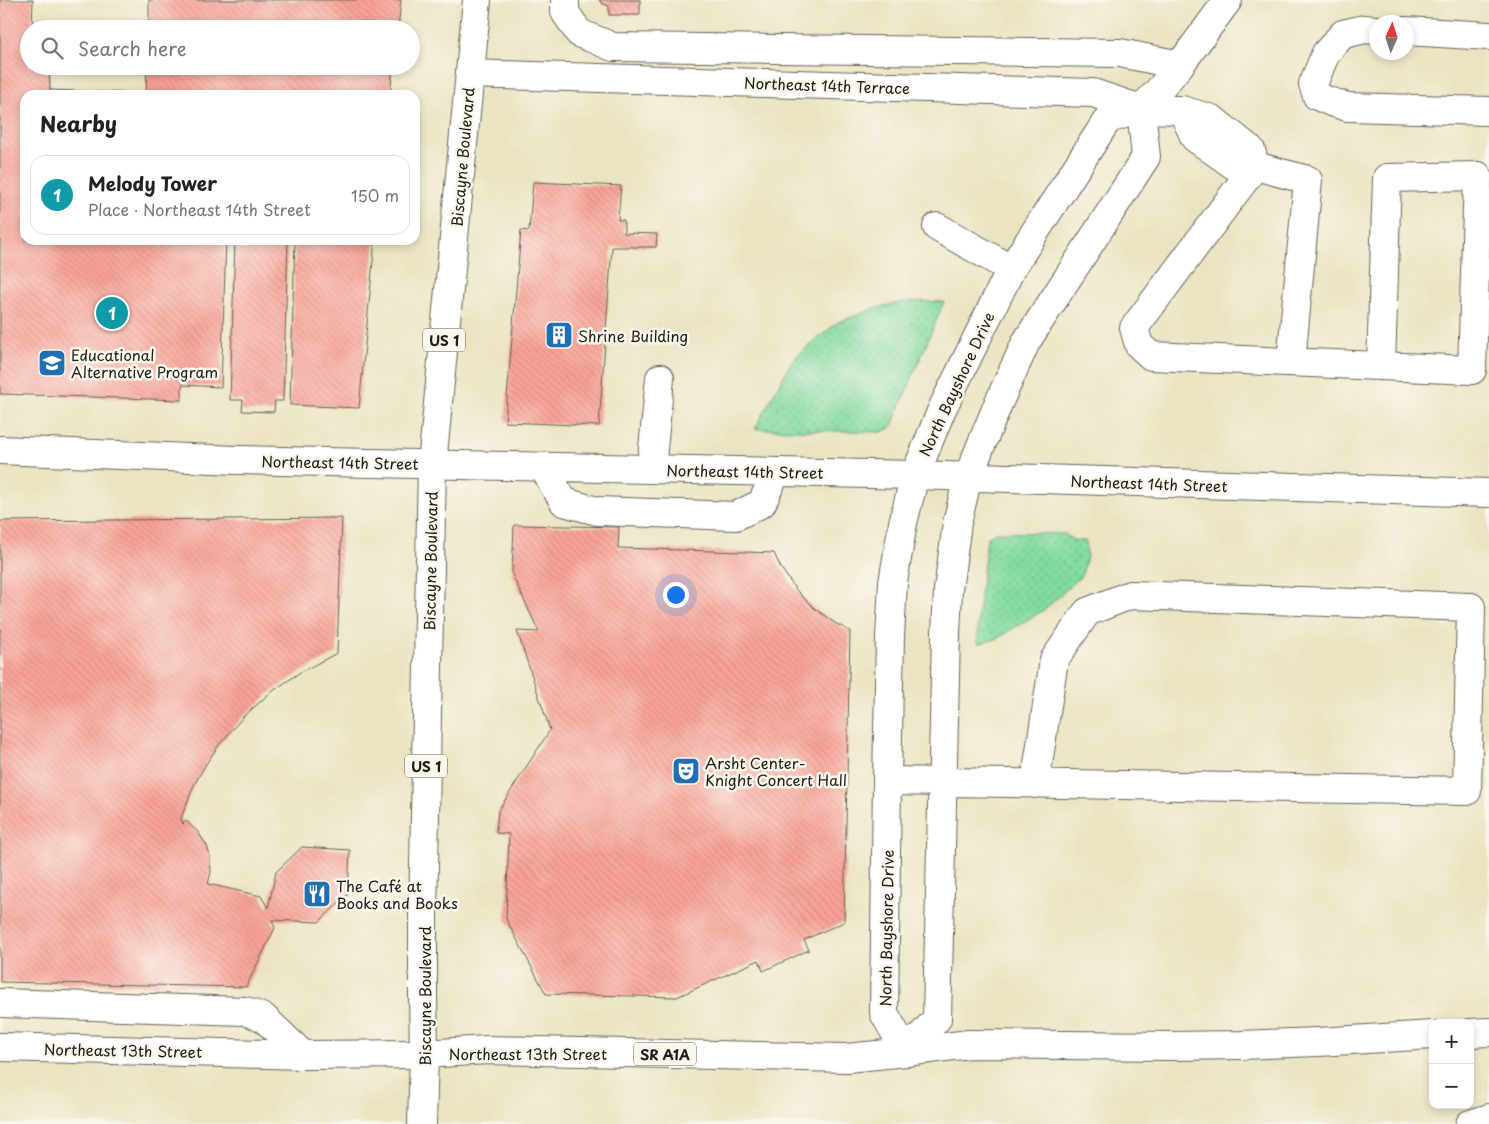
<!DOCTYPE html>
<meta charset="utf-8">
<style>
body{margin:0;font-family:"Playpen Sans",sans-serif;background:#f2f2f2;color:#222}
.controls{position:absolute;right:15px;bottom:15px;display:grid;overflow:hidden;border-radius:10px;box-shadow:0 2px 8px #0003}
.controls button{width:45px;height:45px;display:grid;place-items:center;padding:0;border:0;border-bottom:1px solid #e0e0e0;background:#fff;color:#222;font:25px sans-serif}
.compass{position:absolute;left:1369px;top:15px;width:45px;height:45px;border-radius:50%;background:#fff;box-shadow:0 2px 8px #0003;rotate:3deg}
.you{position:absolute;left:675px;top:594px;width:18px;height:18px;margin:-12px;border:4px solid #fff;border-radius:50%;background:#1a73e8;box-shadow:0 0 0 8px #1a73e833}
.badge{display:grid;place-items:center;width:32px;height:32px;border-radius:50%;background:#b45309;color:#fff;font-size:16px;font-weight:700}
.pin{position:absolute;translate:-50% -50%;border:2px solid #fff;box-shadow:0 1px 5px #0006}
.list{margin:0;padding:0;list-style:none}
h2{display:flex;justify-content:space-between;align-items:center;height:65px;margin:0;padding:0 20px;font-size:21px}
h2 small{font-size:16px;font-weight:400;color:#767676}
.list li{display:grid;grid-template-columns:32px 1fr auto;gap:15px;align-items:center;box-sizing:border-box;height:80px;margin:0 10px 10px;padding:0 10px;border:1px solid #e0e0e0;border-radius:15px}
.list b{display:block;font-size:19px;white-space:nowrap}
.list p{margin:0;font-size:16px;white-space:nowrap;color:#767676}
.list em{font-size:16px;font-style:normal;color:#767676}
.icon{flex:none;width:28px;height:28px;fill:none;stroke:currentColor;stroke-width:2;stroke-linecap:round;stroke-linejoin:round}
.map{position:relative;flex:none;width:1489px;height:1124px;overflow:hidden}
.search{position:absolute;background:#fff;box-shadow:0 2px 8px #0003;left:20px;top:20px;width:400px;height:55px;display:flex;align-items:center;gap:12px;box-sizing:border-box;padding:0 18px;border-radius:28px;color:#767676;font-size:19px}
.panel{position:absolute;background:#fff;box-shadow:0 2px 8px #0003;left:20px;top:90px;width:400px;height:155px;border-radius:15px}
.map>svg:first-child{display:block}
.grass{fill:url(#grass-dots);stroke:#4e7b5e}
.building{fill:url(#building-back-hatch)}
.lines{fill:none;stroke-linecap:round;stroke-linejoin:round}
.minor-casing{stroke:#646256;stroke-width:30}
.major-casing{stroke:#646256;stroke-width:30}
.highway-casing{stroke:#646256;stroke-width:30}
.minor{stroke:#fff;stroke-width:28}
.major{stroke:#fff;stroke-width:28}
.highway{stroke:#fff;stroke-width:28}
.labels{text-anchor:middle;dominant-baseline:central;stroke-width:5;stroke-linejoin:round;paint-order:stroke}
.shield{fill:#fbf7ec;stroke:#5f5e5a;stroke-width:1}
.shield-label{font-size:14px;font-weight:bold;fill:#1c1c1c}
.street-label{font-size:15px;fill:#1c1c1c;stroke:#fbf7ec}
.poi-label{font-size:15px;fill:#1c1c1c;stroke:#fbf7ec;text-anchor:start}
</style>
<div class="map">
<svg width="1489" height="1124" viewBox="0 0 1489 1124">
<defs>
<pattern id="grass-dots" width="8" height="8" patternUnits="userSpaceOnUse" patternTransform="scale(1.25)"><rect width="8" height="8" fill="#81da9f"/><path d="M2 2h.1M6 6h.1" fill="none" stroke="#6fba88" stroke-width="1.8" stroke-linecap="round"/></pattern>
<pattern id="building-back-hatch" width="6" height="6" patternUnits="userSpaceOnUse" patternTransform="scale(1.25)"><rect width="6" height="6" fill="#f9a399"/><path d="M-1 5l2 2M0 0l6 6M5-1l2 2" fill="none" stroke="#d58c83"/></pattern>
</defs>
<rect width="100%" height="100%" fill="#fbf7ec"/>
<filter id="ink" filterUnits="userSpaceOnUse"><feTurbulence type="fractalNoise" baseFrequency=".02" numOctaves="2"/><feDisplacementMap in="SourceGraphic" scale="10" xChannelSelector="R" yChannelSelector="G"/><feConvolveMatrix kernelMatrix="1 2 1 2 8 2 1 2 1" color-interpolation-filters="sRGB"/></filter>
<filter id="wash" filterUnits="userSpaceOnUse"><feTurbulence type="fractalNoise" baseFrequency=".0096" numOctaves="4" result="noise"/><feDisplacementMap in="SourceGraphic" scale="20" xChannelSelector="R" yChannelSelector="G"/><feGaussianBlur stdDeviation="1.12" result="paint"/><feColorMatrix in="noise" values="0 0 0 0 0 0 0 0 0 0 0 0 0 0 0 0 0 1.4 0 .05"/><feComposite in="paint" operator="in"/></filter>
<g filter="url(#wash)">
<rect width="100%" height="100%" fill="#ebe4c3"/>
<path class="grass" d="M908,301L944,302L891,428L881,432L755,429L792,360L838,322L876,308Z
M997,532L1065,534L1073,540L1086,541L1087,556L1082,575L1044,610L996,639L978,644V613L987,538Z"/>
<g id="blocks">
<path class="building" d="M0,0H33L32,29H29V66H49L50,90L132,93V95H25V240H226L221,387L182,385V400L0,394Z
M149,0H401L398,29H149Z
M599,0H640V15H609V6L603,4Z
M147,66H393L390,95H146Z
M533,182L621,186L618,220H624V233L657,234L656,247H612L599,426L505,422L521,230L529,231Z
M235,240L288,241L283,401H275L274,412L242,411L243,400H230Z
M295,240H375L359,408L290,405Z
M342,518L337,653L299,673L270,693L243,717L219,745L206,764L194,785L181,818L183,824L186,821L198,832L207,846L210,856L211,872L208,884L261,896L268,908L276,872L302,847L350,850L348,894L319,922L272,920L275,928L246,987L0,982V521Z
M514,525L619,527L618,548L774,553L781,568L796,590L814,608L835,623L850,631L844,922L804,940L809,950L763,971L759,960L677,997L546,994L506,919L509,834L496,833L498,811L550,730L517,631L539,632L512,574Z"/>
</g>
</g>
<g filter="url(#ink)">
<use href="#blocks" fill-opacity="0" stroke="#646256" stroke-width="1"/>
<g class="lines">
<defs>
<path id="minor" d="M565,0V12L579,33L613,47L1120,53L1180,65
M1376,30L1365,29L1343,34L1326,53L1313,84L1317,96L1331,102L1348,107L1489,111
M1406,31L1489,36
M470,74L1093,93L1141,109L1182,110L1212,119L1251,150L1255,166H1235L1198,140L1195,138L1182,110
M1141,109L1146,157L1026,342L998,404L968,477L957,523L948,590L946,634L937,1019L906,1052L884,1013L887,781L890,637L893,582L903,523L915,475L942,409L1011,269L1108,119L1141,109L1160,89L1180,65L1228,0
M937,227L1011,269
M1291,362L1308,180L1255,166L1134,328L1139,345L1151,356C1258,360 1365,365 1472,370L1478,176L1387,178L1381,366
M0,450L237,460L915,475L1489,493
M543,467L564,502L597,511L736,516L762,503L776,472
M651,469L660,378
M887,781L1467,791L1471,607L1130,595L1087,612L1054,660L1035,784
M0,1003L245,1011L264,1018L303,1055
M0,1047L303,1055L424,1054"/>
<path id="major" d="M424,1054L487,1050L847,1058L906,1052
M422,1124L424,1054L423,994V916L432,465L477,0"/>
<path id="highway" d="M1470,1033L1489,1032
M906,1052L969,1044L1171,1046L1241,1045L1318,1042L1433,1035
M1470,1124L1489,1118"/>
</defs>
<use href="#minor" class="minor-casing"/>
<use href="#major" class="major-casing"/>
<use href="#highway" class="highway-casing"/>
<use href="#minor" class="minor"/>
<use href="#major" class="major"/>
<use href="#highway" class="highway"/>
</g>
</g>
<defs>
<symbol id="building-square" viewBox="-11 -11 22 22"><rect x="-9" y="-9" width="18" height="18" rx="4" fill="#1f6fb2" stroke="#fbf7ec"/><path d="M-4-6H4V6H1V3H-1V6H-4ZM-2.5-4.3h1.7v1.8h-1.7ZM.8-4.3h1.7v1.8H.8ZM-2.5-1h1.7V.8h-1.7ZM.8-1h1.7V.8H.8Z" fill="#fff"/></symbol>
<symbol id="school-square" viewBox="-11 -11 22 22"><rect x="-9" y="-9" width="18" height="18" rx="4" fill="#1f6fb2" stroke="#fbf7ec"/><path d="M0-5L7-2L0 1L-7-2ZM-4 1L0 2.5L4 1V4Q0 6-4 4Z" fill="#fff"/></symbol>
<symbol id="theatre-square" viewBox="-11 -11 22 22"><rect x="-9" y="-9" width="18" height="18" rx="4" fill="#1f6fb2" stroke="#fbf7ec"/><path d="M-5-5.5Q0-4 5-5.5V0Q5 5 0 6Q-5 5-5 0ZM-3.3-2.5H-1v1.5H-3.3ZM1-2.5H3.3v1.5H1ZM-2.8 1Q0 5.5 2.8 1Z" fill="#fff"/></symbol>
<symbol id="restaurant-square" viewBox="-11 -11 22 22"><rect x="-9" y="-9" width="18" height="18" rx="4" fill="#1f6fb2" stroke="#fbf7ec"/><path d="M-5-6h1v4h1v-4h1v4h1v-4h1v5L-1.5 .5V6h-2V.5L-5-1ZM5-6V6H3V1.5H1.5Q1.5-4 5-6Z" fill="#fff"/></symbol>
</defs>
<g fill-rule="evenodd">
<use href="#building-square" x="543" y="319" width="32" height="32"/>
<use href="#school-square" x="36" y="347" width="32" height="32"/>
<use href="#theatre-square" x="670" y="755" width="32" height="32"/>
<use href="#restaurant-square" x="301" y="878" width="32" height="32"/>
</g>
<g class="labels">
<g class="shield">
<rect x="423" y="328.5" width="42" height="23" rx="4"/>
<rect x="405" y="754.5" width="42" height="23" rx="4"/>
<rect x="634" y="1042.5" width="62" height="23" rx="4"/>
</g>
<g class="shield-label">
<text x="444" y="340">US 1</text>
<text x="426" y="766">US 1</text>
<text x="665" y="1054">SR A1A</text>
</g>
<g class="street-label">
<text transform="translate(827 85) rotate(2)">Northeast 14th Terrace</text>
<text transform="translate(462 157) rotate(-85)">Biscayne Boulevard</text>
<text transform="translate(956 384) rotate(-65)">North Bayshore Drive</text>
<text transform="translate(340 462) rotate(1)">Northeast 14th Street</text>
<text transform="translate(745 471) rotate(1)">Northeast 14th Street</text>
<text transform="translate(1149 483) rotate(2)">Northeast 14th Street</text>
<text transform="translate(430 561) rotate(-89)">Biscayne Boulevard</text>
<text transform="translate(886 928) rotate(-89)">North Bayshore Drive</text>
<text transform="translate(424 996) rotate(-90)">Biscayne Boulevard</text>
<text transform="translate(123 1050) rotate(1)">Northeast 13th Street</text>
<text x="528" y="1053">Northeast 13th Street</text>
</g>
<g class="poi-label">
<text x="578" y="335">Shrine Building</text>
<text x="71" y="354">Educational<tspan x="71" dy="17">Alternative Program</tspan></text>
<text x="705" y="762">Arsht Center-<tspan x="705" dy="17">Knight Concert Hall</tspan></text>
<text x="336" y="885">The Café at<tspan x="336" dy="17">Books and Books</tspan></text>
</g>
</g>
</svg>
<div class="controls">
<button>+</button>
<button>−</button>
</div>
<svg class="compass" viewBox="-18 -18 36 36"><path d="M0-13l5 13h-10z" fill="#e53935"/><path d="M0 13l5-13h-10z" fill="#767676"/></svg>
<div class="you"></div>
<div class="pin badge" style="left:112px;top:313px;background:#0f9aa8">1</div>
<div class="search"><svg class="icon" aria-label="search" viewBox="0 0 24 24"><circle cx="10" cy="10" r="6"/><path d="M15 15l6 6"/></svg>Search here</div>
<section class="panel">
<h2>Nearby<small></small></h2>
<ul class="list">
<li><span class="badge" style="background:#0f9aa8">1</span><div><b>Melody Tower</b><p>Place · Northeast 14th Street</p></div><em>150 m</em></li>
</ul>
</section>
</div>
